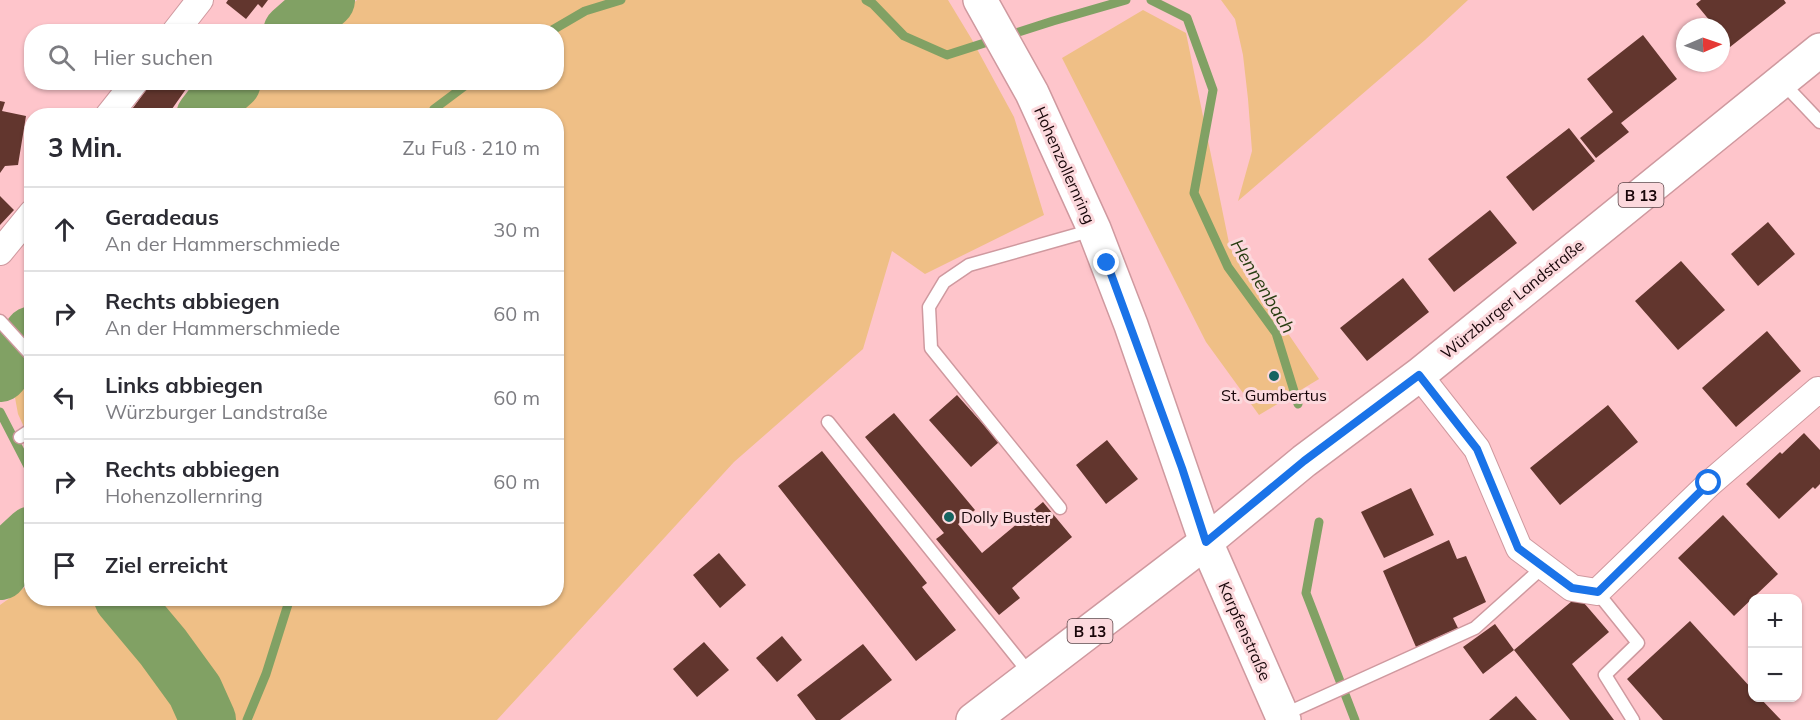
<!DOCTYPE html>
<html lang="de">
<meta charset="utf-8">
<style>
body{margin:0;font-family:Mulish,sans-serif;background:#f2f2f3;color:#2b2b33}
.controls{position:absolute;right:18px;bottom:18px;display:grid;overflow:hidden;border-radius:12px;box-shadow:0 2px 4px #0004}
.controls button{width:54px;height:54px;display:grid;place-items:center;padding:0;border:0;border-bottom:2px solid #e1e1e2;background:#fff;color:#2b2b33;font:30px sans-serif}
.compass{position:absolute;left:1676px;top:18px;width:54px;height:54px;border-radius:50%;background:#fff;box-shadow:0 2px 4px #0004;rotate:88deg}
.stop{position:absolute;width:18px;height:18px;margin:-14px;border:4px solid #1a73e8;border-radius:50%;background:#fff}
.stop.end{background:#1a73e8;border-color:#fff;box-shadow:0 2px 6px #0008}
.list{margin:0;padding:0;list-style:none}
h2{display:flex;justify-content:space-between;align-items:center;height:78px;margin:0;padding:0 24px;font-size:26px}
h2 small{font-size:20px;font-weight:400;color:#7c7c81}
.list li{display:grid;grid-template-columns:39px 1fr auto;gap:18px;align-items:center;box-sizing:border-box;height:84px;padding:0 24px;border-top:2px solid #e1e1e2}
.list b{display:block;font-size:22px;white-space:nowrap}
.list p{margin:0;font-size:20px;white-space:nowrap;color:#7c7c81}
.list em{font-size:20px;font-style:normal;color:#7c7c81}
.icon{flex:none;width:33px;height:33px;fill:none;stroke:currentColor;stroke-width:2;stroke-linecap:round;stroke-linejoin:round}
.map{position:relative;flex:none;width:1820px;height:720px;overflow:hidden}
.search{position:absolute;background:#fff;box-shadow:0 2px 4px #0004;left:24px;top:24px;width:540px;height:66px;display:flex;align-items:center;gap:15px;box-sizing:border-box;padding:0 21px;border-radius:24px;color:#7c7c81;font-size:22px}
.panel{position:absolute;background:#fff;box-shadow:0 2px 4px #0004;left:24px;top:108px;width:540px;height:498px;border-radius:24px}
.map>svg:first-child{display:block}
.green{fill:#efbf86}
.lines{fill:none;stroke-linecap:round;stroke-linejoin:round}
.stream{stroke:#81a164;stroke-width:9}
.river{stroke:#81a164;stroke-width:56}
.building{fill:#62362e}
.lane-casing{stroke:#cf999f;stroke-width:15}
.street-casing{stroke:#cf999f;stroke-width:28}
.secondary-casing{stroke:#cf999f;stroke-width:36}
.primary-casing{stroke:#cf999f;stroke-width:36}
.lane{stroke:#fff;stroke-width:12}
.street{stroke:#fff;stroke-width:26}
.secondary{stroke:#fff;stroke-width:33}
.primary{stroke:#fff;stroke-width:33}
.route{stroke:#1a73e8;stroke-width:8}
.poi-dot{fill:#156461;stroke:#fcd9dd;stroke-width:2}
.labels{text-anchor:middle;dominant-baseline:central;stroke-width:6;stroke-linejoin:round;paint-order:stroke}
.shield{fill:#fcd9dd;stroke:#5c4549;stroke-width:1.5}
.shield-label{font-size:15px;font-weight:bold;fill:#180609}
.street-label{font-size:16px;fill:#180609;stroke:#fcd9dd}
.poi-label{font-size:16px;fill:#180609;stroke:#fcd9dd}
.water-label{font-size:18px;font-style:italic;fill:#293e12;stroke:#fcd9dd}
</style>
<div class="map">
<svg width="1820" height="720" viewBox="0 0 1820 720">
<rect width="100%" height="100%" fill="#fec5cb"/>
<path class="green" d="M357,0H948L971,38L1014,117L1044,215L925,274L892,251L863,349L734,462L497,720H0V605L31,583L32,598H556V116L235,115L244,103L267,83L556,82V32L323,31Z
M1221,0H1468L1425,40L1238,201L1252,151L1248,99L1243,55L1235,19Z
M1143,10L1186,33L1230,248L1319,379L1259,415L1206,342L1062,58Z
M31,365V442L18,414L12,381Z"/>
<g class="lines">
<path class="stream" d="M866,0L873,4L904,36L947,55L1053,21L1126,0
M1151,0L1187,18L1213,90L1194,193L1228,267L1276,333L1298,404
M549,32L585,11L621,0
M430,116L434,109L470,82
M0,412L32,474
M1319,522L1306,593L1355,720
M247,720L266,674L290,598"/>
<path class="river" d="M291,32L327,0
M204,116L224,90L233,82
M0,374L32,334
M0,572L19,546L32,534
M122,598L163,647L195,691L208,720"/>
</g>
<path class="building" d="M228,0H268L262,8L258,4L246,19L226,3Z
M1701,0H1784L1786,3L1730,47L1721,35V27H1715L1696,4Z
M1643,35L1677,79L1621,123L1629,132L1596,158L1580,138L1613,112L1587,79Z
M152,82H191L167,116H127Z
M0,101L5,102L2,111L26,116L18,165L5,166L0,173Z
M1569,128L1595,161L1533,211L1506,177Z
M0,196L14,210L0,225Z
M1490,210L1517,243L1454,292L1428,259Z
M1768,222L1795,254L1758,286L1731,254Z
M1681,261L1725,310L1678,350L1635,301Z
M1403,278L1429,312L1367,361L1340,328Z
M1767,331L1801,371L1736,427L1702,388Z
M957,395L999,442L971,467L929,420Z
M1608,405L1638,442L1560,505L1530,468Z
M894,413L975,510L958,524L982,553L1043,502L1072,537L1012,588L1020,598L999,615L936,539L944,533L865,437Z
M1804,433L1820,450V484L1815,489L1813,487L1779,519L1746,484L1780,452L1782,454Z
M1107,440L1138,479L1106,504L1076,465Z
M822,451L927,583L922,587L956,630L916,661L778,486Z
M1411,488L1434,535L1384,558L1361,512Z
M1723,515L1778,574L1734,616L1678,558Z
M1449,540L1457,559L1466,556L1486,602L1453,618L1458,628L1416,647L1383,571Z
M719,553L746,585L720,608L693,575Z
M1578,596L1609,632L1572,664L1614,720H1570L1514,650Z
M1690,621L1752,689V698H1760L1781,720H1663L1627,679Z
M1495,624L1514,650L1483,674L1463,647Z
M782,636L802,660L777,682L756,658Z
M704,642L729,670L697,697L673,669Z
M863,644L892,680L840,720H816L797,695Z
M1516,696L1537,720H1489Z"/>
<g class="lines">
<defs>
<path id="lane" d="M1782,82L1820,122
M0,321L32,356
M828,422L1030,674
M20,437L32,429
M1060,508L931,348L929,307L944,282L969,265L1093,230
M1597,592L1638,643L1605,675L1633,720
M1283,715L1475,628L1543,567"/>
<path id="street" d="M175,32L200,0
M108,116L135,82
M0,252L32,213
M1419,375L1477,449L1519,548L1572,588L1597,592L1709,484L1818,390L1820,393"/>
<path id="secondary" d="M980,0L1032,93L1094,229L1131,325L1206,542L1284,720"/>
<path id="primary" d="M973,720L1206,542L1304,461L1419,375L1820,50"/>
</defs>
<use href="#lane" class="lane-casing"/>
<use href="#street" class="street-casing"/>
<use href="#secondary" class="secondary-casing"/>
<use href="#primary" class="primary-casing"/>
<use href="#lane" class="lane"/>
<use href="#street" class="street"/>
<use href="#secondary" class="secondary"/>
<use href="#primary" class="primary"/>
</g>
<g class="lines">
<path class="route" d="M1107,263L1182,468L1206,542L1304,461L1419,375L1477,449L1518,548L1572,588L1598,592L1709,483"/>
</g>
<g class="poi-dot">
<circle cx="1274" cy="376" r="6"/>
<circle cx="949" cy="517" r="6"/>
</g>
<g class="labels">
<g class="shield">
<rect x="1618.5" y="183" width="45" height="24" rx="4.5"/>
<rect x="1067.5" y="619" width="45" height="24" rx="4.5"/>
</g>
<g class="shield-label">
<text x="1641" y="195">B 13</text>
<text x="1090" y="631">B 13</text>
</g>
<g class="street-label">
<text transform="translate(1065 165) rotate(66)">Hohenzollernring</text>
<text transform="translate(1512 299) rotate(-39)">Würzburger Landstraße</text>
<text transform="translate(1245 631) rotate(66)">Karpfenstraße</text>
</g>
<g class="poi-label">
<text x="1274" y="395">St. Gumbertus</text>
<text x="961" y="517" text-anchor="start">Dolly Buster</text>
</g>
<g class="water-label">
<text transform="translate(1263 286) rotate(59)">Hennenbach</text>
</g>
</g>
</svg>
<div class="controls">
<button>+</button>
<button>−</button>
</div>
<svg class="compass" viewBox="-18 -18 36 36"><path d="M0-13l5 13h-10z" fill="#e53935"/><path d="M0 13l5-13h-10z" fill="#7c7c81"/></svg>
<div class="stop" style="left:1709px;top:483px"></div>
<div class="stop end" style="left:1107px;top:263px"></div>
<div class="search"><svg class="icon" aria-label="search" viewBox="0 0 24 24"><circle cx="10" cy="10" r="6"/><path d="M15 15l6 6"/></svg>Hier suchen</div>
<section class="panel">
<h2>3 Min.<small>Zu Fuß · 210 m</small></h2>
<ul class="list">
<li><svg class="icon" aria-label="ahead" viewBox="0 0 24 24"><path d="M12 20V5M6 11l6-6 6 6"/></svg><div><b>Geradeaus</b><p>An der Hammerschmiede</p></div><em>30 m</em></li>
<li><svg class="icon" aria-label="right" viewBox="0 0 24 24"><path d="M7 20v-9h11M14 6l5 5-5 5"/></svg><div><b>Rechts abbiegen</b><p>An der Hammerschmiede</p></div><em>60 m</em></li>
<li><svg class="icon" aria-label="left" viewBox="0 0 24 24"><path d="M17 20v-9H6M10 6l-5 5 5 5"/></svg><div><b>Links abbiegen</b><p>Würzburger Landstraße</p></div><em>60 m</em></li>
<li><svg class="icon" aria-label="right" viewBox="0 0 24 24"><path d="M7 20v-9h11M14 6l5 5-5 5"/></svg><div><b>Rechts abbiegen</b><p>Hohenzollernring</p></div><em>60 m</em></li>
<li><svg class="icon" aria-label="arrive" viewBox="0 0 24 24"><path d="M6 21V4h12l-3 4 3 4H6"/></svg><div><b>Ziel erreicht</b></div></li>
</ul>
</section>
</div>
